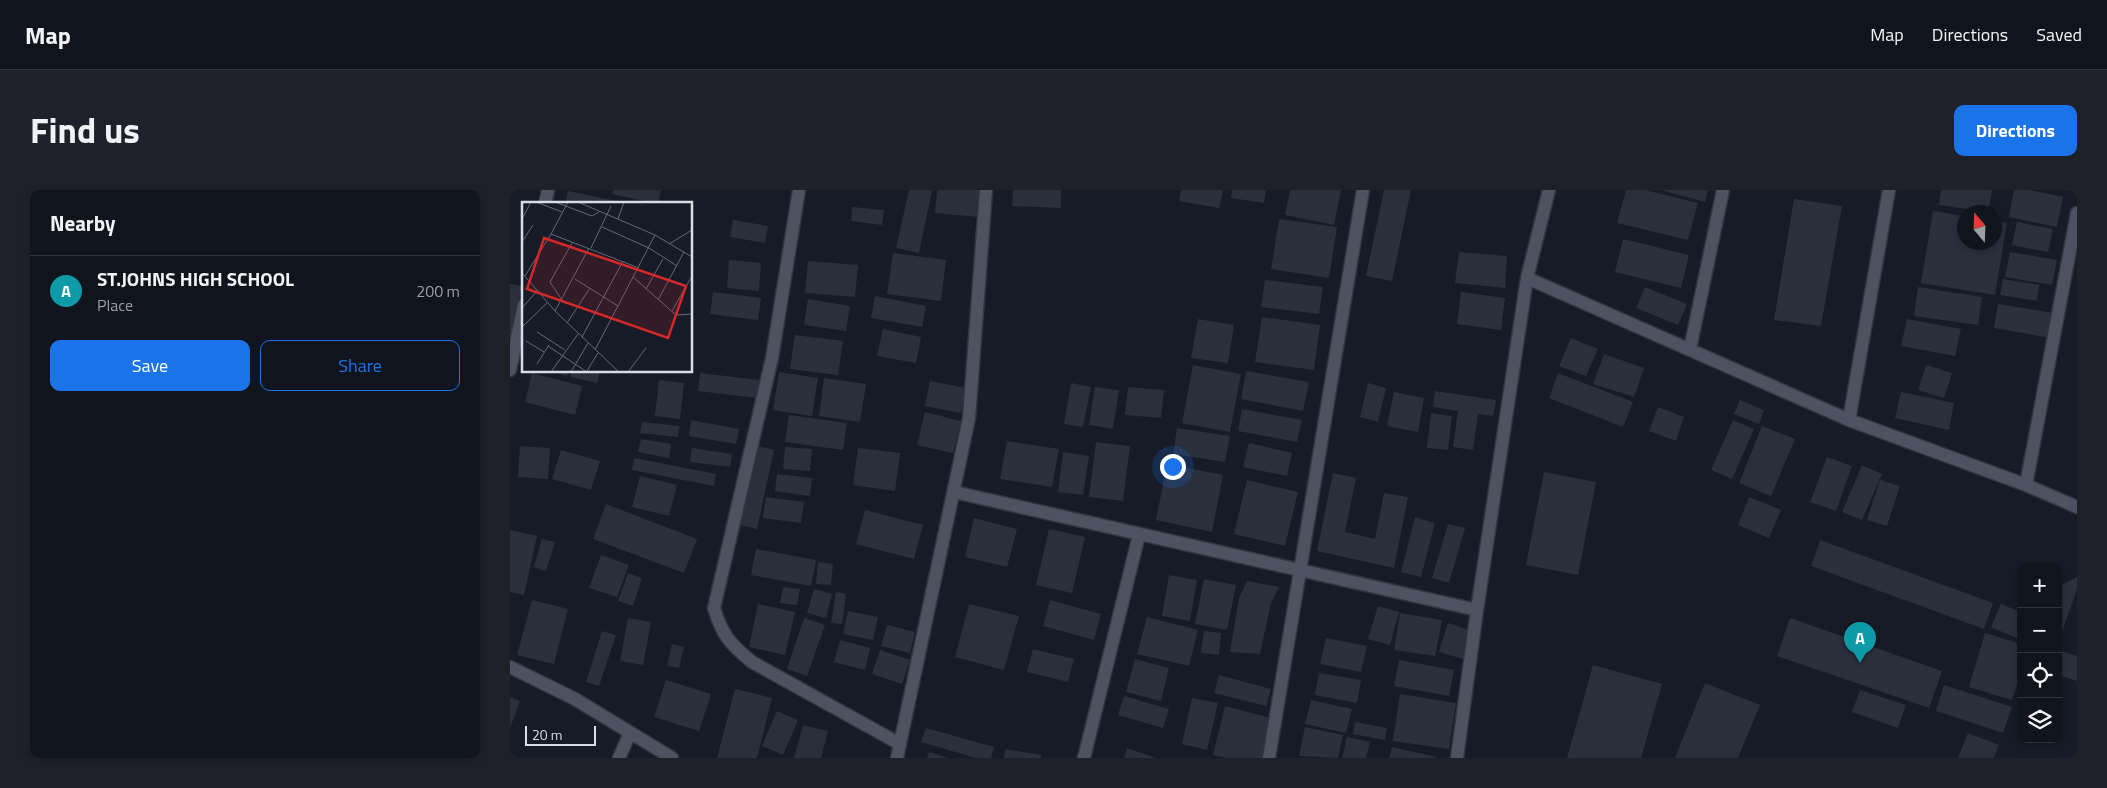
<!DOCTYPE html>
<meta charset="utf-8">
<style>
body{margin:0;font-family:"Titillium Web",sans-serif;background:#1e212a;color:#f1f3f6}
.controls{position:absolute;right:15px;bottom:15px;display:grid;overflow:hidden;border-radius:10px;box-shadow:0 2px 8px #0003}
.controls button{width:45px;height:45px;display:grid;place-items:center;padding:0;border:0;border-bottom:1px solid #30333b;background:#10141d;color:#f1f3f6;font:25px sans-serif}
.compass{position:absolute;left:1447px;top:15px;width:45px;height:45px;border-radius:50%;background:#10141d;box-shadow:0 2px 8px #0003;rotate:341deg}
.scale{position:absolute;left:15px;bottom:12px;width:71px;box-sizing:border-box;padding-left:5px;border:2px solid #d8dce4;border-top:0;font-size:14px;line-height:18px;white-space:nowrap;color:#d8dce4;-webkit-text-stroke:4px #161b27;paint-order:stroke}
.you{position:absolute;left:662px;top:276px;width:18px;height:18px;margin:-12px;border:4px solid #fff;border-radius:50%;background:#1a73e8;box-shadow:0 0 0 8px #1a73e833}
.badge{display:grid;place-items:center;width:32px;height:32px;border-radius:50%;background:#1a73e8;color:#fff;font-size:16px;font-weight:700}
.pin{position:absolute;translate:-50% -41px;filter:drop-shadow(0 1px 2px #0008)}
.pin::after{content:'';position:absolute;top:26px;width:18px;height:15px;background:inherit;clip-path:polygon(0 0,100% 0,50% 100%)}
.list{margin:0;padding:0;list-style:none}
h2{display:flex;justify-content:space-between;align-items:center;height:65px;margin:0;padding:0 20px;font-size:21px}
h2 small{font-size:16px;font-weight:400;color:#9c9ea4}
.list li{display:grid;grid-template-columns:32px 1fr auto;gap:15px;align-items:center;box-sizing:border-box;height:70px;padding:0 20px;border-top:1px solid #30333b}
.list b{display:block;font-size:19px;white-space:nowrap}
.list p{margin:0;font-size:16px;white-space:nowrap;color:#9c9ea4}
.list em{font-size:16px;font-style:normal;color:#9c9ea4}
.actions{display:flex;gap:10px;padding:15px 20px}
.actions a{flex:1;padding:11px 0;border:1px solid #1a73e8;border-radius:10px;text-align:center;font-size:18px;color:#1a73e8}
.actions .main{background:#1a73e8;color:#fff}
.icon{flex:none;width:28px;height:28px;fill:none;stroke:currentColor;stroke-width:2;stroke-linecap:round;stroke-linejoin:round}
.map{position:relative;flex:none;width:1567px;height:568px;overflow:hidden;border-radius:10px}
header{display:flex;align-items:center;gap:30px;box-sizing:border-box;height:70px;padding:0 25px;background:#10141d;border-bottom:1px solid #30333b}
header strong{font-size:24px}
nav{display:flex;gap:28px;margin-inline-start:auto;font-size:18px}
.intro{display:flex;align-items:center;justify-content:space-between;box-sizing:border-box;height:120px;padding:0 30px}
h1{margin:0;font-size:35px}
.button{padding:12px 22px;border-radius:10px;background:#1a73e8;color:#fff;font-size:18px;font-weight:700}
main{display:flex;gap:30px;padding:0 30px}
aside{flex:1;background:#10141d;border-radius:10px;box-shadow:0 2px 8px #0003}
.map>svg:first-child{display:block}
.building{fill:#2a2f3c}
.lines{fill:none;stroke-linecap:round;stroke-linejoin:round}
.minor-casing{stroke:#32353e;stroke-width:15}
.tertiary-casing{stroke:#32353e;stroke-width:15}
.minor{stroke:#4c5260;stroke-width:12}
.tertiary{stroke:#4c5260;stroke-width:12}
.inset-road{fill:none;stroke:#646873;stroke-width:1}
.view{fill:#d62828;fill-opacity:0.15;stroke:#d62828;stroke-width:2.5}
.inset-edge{fill:none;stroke:#d8dce4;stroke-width:2.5}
</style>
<header>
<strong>Map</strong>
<nav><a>Map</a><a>Directions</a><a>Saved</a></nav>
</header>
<div class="intro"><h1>Find us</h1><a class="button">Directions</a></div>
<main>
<aside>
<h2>Nearby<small></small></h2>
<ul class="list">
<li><span class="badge" style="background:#0f9aa8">A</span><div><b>ST.JOHNS HIGH SCHOOL</b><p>Place</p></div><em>200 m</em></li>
</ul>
<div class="actions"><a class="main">Save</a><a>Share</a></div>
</aside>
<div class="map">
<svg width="1567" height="568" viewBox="0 0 1567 568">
<rect width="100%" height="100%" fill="#161b27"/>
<path class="building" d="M103,0H151L148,14L102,4Z
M399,0H422L409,63L386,58Z
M427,0H471L469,27L425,23Z
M503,0H551V18L502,16Z
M671,0H713L709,18L669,11Z
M722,0H756L754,13L721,8Z
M780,0H831L824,35L775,25Z
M874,0H901L882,91L856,86Z
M1116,0H1135L1188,13L1178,50L1107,33Z
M1151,0H1198L1195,12Z
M1431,0H1482L1478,22L1429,15Z
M1504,0H1519L1553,7L1547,37L1499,27Z
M58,1L116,13V14H55Z
M1284,9L1332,16L1311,136L1264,130Z
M342,17L374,20L372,35L341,31Z
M1423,21L1454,26V52H1484V31L1497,33L1485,105L1411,93Z
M769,29L827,37L819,88L761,79Z
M223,30L258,36L255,53L220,47Z
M1507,32L1543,39L1538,62L1502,55Z
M1113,49L1179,65L1171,98L1105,82Z
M949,62L997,66L995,98L945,93Z
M1500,62L1547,70L1542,95L1495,87Z
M383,63L436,70L431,111L377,104Z
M219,70L251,73L249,101L217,98Z
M298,71L348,75L345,107L295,103Z
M1493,89L1529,95L1527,111L1490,105Z
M755,90L813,97L809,124L751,117Z
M0,94L12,96L2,142H0Z
M1135,97L1177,114L1168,135L1126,118Z
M1408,97L1472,107L1468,135L1404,126Z
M203,102L251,108L248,130L200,124Z
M951,102L995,108L991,140L947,134Z
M365,106L416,116L412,137L361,128Z
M298,109L340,116L336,141L294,135Z
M1488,114L1550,124L1546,149L1484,138Z
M752,127L810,135L804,180L745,172Z
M688,129L724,135L718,173L681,168Z
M1397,129L1451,139L1445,166L1391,156Z
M373,139L411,147L406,173L367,166Z
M285,145L333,151L328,185L280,179Z
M1061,148L1088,159L1076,186L1049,176Z
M1094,164L1134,178L1124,207L1083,194Z
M683,175L731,184L720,242L672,233Z
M1416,175L1442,183L1434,208L1408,200Z
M40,181H58L57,186Z
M62,181H90L87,193L60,187Z
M736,181L799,192L793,221L731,209Z
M269,182L308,188L302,226L263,220Z
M22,183L72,196L65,225L15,212Z
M190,183L249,190L247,208L188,201Z
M1048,183L1123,212L1113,237L1039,208Z
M314,188L356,194L350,232L309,226Z
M149,190L174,193L170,229L145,226Z
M420,191L456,198L451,223L415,216Z
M561,193L581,197L573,237L554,234Z
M858,193L876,198L868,232L850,227Z
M585,197L609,200L603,239L579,235Z
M618,197L654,200L651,228L615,225Z
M925,201L986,210L983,226L968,224L963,260L943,257L948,221L923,217Z
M884,202L914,208L908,242L877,236Z
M1391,202L1444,213L1439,240L1385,228Z
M1230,210L1254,220L1249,234L1224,224Z
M1148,217L1174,227L1166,251L1139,241Z
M732,219L792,230L787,252L728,241Z
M415,222L451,231L443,263L407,255Z
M921,223L942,226L938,260L917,258Z
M279,225L337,233L333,260L275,252Z
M181,230L229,239L226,254L179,246Z
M1223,230L1244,239L1222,289L1201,280Z
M132,232L169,236L168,247L130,243Z
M1252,236L1285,249L1261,306L1229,293Z
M667,238L720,246L715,272L663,264Z
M131,249L161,254L159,268L128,262Z
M497,251L549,259L542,297L490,289Z
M586,252L620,256L613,311L579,307Z
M739,253L782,263L777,286L733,277Z
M10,256L40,258L38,289L8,287Z
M247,256L264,260L247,339L230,335Z
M275,257L302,259L300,281L273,279Z
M182,258L222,264L220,277L180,272Z
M348,258L390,263L385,301L343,295Z
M51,260L90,271L81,300L42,289Z
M553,262L579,266L573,305L548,302Z
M1317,267L1342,276L1326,321L1300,312Z
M124,268L206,284L204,296L122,280Z
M657,274L713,285L702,342L646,330Z
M1352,275L1372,284L1352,330L1332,322Z
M1034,282L1086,292L1068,385L1016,375Z
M823,283L846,288L835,342L865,349L874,303L898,307L884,378L807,361Z
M267,284L302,288L300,306L265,301Z
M130,286L167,295L159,326L122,317Z
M737,290L788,302L775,356L724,344Z
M1370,290L1390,296L1377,336L1357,330Z
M256,307L294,312L291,333L253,328Z
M1239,307L1271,320L1259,348L1228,335Z
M96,314L187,349L174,383L83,349Z
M355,320L413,335L404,369L346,354Z
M905,327L925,333L911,387L891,382Z
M464,328L507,339L497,377L455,367Z
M938,334L955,338L939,393L922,388Z
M539,339L575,347L562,403L526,395Z
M0,340L27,346L14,405L0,402Z
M32,349L45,352L36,381L24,377Z
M1310,350L1483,413L1474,439L1301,376Z
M246,359L306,370L301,396L241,385Z
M91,365L119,375L107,407L79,398Z
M308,372L323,374L321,395L306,394Z
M118,383L132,388L123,416L108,411Z
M659,385L687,390L680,431L652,426Z
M1567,387V399L1548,453V397Z
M694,389L726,395L717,440L685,434Z
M737,391L769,397L761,413L750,464L720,462L729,408Z
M273,397L290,399L287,415L270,413Z
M304,399L322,404L316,428L297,423Z
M326,402L336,404L332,434L321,433Z
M22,410L58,419L44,474L7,465Z
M540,410L591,424L584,450L533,436Z
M248,414L285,422L275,465L239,457Z
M459,414L509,426L494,480L445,467Z
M1491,414L1511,422V450L1481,437Z
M868,416L889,422L880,455L858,449Z
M338,421L368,427L363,450L333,444Z
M890,423L932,430L925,466L884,460Z
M637,427L688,440L679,476L627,464Z
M118,428L141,432L133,475L110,471Z
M294,428L315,435L297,486L277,479Z
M1280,428L1432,481L1419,518L1267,466Z
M938,433L962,441L953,469L929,462Z
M377,435L405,442L400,463L371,456Z
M92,441L106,445L89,496L76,492Z
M694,441L711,443L709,465L691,463Z
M1475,443L1511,454V482L1502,510L1459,497Z
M816,448L857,456L851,482L810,474Z
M330,450L360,458L355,480L324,472Z
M162,454L174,457L169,478L157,476Z
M523,459L564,469L558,492L517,482Z
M370,460L400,470L392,494L362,484Z
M1548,460L1567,466V491L1548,485Z
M625,469L659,478L651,511L616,502Z
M889,470L944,480L939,506L884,496Z
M1083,475L1152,494L1131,568H1057Z
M809,483L851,490L847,513L805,505Z
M709,485L761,499L756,516L704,503Z
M156,490L201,504L189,541L144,527Z
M1195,493L1250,515L1228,568H1165Z
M1434,495L1502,517L1493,543L1426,521Z
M225,499L262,508L247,568H207Z
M1350,500L1396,515L1388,538L1342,522Z
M890,504L946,513L939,559L883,551Z
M614,506L659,519L653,538L608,525Z
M0,507L10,511L0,538Z
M682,508L708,513L697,560L672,554Z
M801,510L842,519L836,543L795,534Z
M715,516L765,529L755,568H717L703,565Z
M267,521L288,530L273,565L252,556Z
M845,532L877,538L875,550L843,544Z
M293,535L318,541L311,568H284Z
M795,537L833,545L828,568L789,566Z
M416,538L484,557L481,568H466L411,552Z
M1458,543L1489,555L1484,568H1448Z
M837,547L860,552L856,568H832Z
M882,557L926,567V568H879Z
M617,558L646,568H614Z
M495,559L531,565V568H494Z
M419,562L438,568H417Z"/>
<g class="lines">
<defs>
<path id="minor" d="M289,0L262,168L204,418C212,445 220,454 242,472L390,554
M1039,0L1017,88L1339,230L1516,295L1567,317
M35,14L38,0
M1180,159L1213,0
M0,180L14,115
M1339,230L1379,0
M1516,295L1567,23
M444,302L967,420
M109,568L120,543
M387,568L459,228L476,0
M574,568L629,345
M759,568L853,0
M947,568L967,420L1017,88"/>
<path id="tertiary" d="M0,477L65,509L162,568"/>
</defs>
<use href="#minor" class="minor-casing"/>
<use href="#tertiary" class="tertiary-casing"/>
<use href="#minor" class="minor"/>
<use href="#tertiary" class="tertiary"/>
</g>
<g transform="translate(12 12)">
<rect width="170" height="170" fill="#161b27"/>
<path class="inset-road" d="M14,0L40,10M33,0L70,14L77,10M56,0L133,33L170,55M0,17L9,0M96,17L102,0M80,25L127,46L155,64M29,32L46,0M133,33L111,75L154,113L170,112M0,40L11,23M147,42L170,28M69,46L89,4M0,71L33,109L97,170M3,74L29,32L117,66M53,77L96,104M124,87L141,57M40,98L28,80L50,41M136,98L162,50M0,106L16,88M33,109L67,46M150,109L170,74M45,121L68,86M0,125L26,100M15,130L43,148M60,135L101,59M4,139L22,150M26,144L65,170M73,148L111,75M15,162L27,143M65,169L76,151M29,170L56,132M49,170L66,141M106,170L124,146"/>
<path class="view" d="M22,36L164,84L146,136L5,87Z"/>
<rect width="170" height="170" class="inset-edge"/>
</g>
</svg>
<div class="controls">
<button>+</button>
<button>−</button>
<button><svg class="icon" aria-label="locate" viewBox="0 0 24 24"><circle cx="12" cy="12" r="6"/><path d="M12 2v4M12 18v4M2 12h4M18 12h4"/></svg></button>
<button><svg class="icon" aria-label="layers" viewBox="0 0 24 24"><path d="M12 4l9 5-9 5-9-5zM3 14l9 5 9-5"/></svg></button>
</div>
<svg class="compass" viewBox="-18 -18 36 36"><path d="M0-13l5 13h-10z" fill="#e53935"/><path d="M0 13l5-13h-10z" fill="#9c9ea4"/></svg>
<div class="scale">20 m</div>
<div class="you"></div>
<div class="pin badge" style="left:1350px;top:473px;background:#0f9aa8">A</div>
</div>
</main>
